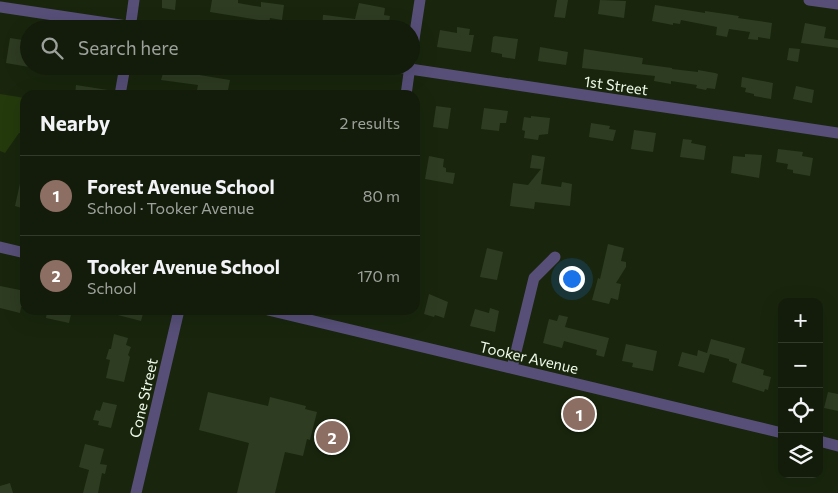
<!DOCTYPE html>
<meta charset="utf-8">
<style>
body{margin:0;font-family:Commissioner,sans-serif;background:#202918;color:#f1f3f6}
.controls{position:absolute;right:15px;bottom:15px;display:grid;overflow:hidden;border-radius:10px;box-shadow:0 5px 20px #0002}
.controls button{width:45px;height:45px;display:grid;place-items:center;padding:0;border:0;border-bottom:1px solid #323a2b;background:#131c0a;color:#f1f3f6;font:25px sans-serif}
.you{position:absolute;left:571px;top:278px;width:18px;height:18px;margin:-12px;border:4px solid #fff;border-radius:50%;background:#1a73e8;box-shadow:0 0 0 8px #1a73e833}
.badge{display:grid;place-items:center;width:32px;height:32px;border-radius:50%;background:#0f766e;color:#fff;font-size:16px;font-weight:700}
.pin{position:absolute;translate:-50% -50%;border:2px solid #fff;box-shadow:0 1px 5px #0006}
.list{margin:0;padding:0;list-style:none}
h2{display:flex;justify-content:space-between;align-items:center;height:65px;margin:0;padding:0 20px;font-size:21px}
h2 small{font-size:16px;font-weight:400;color:#9da19c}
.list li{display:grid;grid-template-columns:32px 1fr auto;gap:15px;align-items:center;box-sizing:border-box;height:80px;padding:0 20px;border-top:1px solid #323a2b}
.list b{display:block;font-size:19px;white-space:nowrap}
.list p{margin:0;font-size:16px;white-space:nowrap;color:#9da19c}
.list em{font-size:16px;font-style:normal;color:#9da19c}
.icon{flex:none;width:28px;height:28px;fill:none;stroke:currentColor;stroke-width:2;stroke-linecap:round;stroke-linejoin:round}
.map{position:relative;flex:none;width:838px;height:493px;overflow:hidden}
.search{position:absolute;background:#131c0a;box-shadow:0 5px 20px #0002;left:20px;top:20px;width:400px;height:55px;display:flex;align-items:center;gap:12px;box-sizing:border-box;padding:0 18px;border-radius:28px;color:#9da19c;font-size:19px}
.panel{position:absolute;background:#131c0a;box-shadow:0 5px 20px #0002;left:20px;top:90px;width:400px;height:225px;border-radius:15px}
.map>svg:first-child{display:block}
.green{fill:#243a0c}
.building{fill:#2e3c22}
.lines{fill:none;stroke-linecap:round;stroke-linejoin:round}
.street{stroke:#574f78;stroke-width:11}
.labels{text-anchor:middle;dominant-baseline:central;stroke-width:4;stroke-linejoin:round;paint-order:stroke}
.street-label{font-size:15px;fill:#eff9e9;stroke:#19260d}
</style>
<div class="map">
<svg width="838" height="493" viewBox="0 0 838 493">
<rect width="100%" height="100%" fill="#19260d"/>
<path class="green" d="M0,94L25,98V133H19L5,153L0,151Z"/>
<path class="building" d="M162,0H176L175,10L162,8Z
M212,0H238V3L261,7V2L284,5L282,20L270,18L269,24L259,23V20L210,12Z
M557,0H568L565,18L554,17Z
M600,0L626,1L624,18L598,14Z
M359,3L385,8L384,15L390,16L388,29H322L323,15H325L355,19Z
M655,5L705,13V11L739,16L738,18L772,23L770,39L758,37V40L748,39L750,32L729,29L727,37L716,35L717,27L681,20L680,24L673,23V25L652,21Z
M805,23L826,27L824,38L838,40V48L801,43Z
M457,27L470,29L469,35H474L471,52L437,47L440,30L457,33Z
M495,36L518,39L515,59L502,57V54L491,52L493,37Z
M10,38L29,41V67L6,63Z
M540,47L568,52L566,65L538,61Z
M789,48L800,49L798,62L787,60Z
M584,49L643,58L642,64L672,68V69L698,72V70L715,73L718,74L715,89L707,88L706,90L696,88L697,85L671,81V84L654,81L655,76L582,68Z
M165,66H188L187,73L230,80L227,95H196L198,85L161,80Z
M742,77L773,83L771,99L754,96V94L745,92L746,88L741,87Z
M76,85L108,90V95H75Z
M796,86L814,90L812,103L793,99Z
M436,106L451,108L448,129L433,127Z
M484,108L508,111L506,123H500L499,131L481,129Z
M531,116L550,118L548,134L539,135L538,140L524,138L525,131L522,130L524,117L531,118Z
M591,123L610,126L609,129L616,130L613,141L589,137Z
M634,130L656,133L653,152L631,149Z
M683,139L692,140L691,143L706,146L704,160L680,157Z
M778,149L803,152L802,156L813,158L810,176L793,173V170L787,169L788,164L776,162Z
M745,154L762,155L759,178L731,173L733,156L745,157Z
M532,155L545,157L541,184L561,187L562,182L572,184L570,206L535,202L534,209L510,206L513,183L528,185L541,169L530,168Z
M429,156L444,159L443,167L446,168V172L455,173L453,184L425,179Z
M21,179H25V209L15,206Z
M608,244L624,248L621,261L626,262V267L616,283L621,284L618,300L611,298L609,304L592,300L598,278L600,279Z
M487,248L503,252L497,280L480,277Z
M0,286L25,291V308L21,307L20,313L0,308Z
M429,294L448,302L444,318L435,315L434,317L424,314Z
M490,308L499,311L495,332L470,326L475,309L489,313Z
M47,310H72L69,323L46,318Z
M111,310H144L141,321L110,313Z
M559,315L568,317L565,327L609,338L604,357L596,355L597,350L564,341L562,348L543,343L549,319L557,321Z
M114,334L128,338L126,345L131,347L128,355L130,357L124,382L106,378L110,360L106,359L109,349H111Z
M711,339L745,348L741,363L764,370L763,375L771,377L768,390L765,389L764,392L732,382L737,364L729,361V359L710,354L704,373L678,366L682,352L697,356L698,350L707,353Z
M626,344L657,351L653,371L632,367L633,363L622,361Z
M208,392L268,406L270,397L306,406L305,409L317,412L310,440L307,439L303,456L285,452L275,493H237L249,443L199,430Z
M828,392L838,394V411L824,408Z
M103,402L117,405L111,428L98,425L99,421L93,420L96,410L100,411Z
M85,444L104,449L100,464L107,465L105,474L102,473L98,493H83L89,470L79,467Z
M10,483L13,493H0V486Z"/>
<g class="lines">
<path class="street" d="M809,0L838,4
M0,7L147,29
M130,29L134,0
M411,59L420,0
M390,66L838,133
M120,95L125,66
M406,95L410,66
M0,247L25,253
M268,310L782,433
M512,368L534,278L555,257
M819,441L838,446
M136,493L179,310"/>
</g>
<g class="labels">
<g class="street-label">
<text transform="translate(616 85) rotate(8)">1st Street</text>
<text transform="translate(529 357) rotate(13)">Tooker Avenue</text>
<text transform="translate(143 398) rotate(-77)">Cone Street</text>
</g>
</g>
</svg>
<div class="controls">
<button>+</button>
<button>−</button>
<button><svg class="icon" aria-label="locate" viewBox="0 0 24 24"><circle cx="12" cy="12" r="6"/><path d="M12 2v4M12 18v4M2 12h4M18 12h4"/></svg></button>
<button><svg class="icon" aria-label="layers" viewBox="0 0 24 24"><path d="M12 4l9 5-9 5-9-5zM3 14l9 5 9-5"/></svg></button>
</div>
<div class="you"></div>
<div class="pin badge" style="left:579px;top:414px;background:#8d6e63">1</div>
<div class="pin badge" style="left:332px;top:437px;background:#8d6e63">2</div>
<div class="search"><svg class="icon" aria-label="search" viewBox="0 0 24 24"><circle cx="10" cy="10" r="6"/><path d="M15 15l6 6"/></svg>Search here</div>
<section class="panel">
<h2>Nearby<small>2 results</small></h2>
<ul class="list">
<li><span class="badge" style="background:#8d6e63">1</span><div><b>Forest Avenue School</b><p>School · Tooker Avenue</p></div><em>80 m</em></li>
<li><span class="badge" style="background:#8d6e63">2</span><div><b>Tooker Avenue School</b><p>School</p></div><em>170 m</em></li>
</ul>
</section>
</div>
